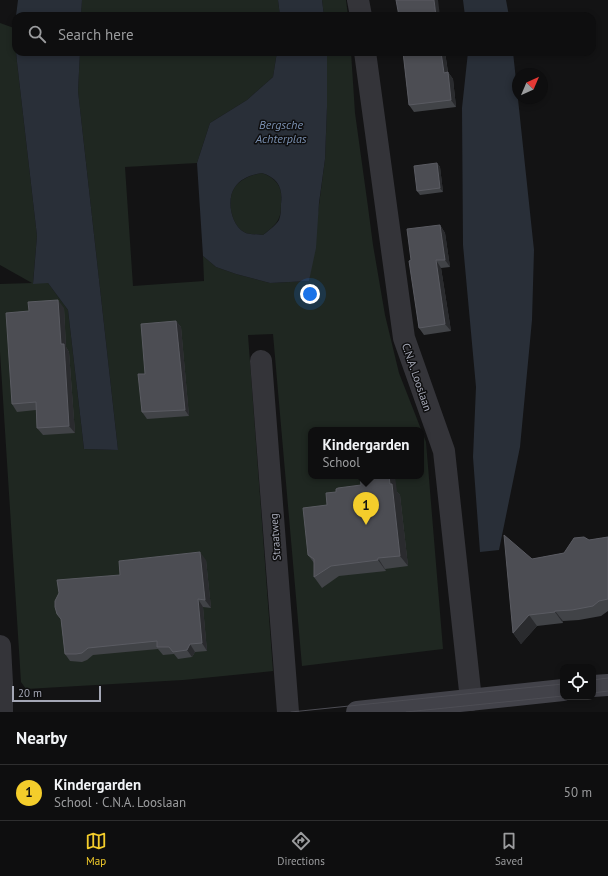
<!DOCTYPE html>
<meta charset="utf-8">
<style>
body{margin:0;font-family:"PT Sans",sans-serif;background:#171718;color:#f1f3f6}
.controls{position:absolute;right:12px;bottom:12px;display:grid;overflow:hidden;border-radius:8px;box-shadow:0 2px 6px #0003}
.controls button{width:36px;height:36px;display:grid;place-items:center;padding:0;border:0;border-bottom:1px solid #2e2e2f;background:#0e0e0f;color:#f1f3f6;font:20px sans-serif}
.compass{position:absolute;left:512px;top:68px;width:36px;height:36px;border-radius:50%;background:#0e0e0f;box-shadow:0 2px 6px #0003;rotate:44deg}
.scale{position:absolute;left:12px;bottom:10px;width:89px;box-sizing:border-box;padding-left:4px;border:2px solid #a4a7b5;border-top:0;font-size:11px;line-height:14px;white-space:nowrap;color:#a4a7b5;-webkit-text-stroke:3px #0e0e0f;paint-order:stroke}
.you{position:absolute;left:310px;top:294px;width:14px;height:14px;margin:-10px;border:3px solid #fff;border-radius:50%;background:#1a73e8;box-shadow:0 0 0 6px #1a73e833}
.badge{display:grid;place-items:center;width:26px;height:26px;border-radius:50%;background:#f4cd2b;color:#111;font-size:13px;font-weight:700}
.pin{position:absolute;translate:-50% -33px;filter:drop-shadow(0 1px 2px #0008)}
.pin::after{content:'';position:absolute;top:21px;width:14px;height:12px;background:inherit;clip-path:polygon(0 0,100% 0,50% 100%)}
.popup{position:absolute;left:308px;top:427px;width:116px;height:52px;box-sizing:border-box;display:grid;place-content:center;border-radius:8px;background:#0e0e0f;filter:drop-shadow(0 1px 3px #0005);font-size:13px;white-space:nowrap;color:#9b9c9e}
.popup b{font-size:15px;color:#f1f3f6}
.popup::after{content:'';position:absolute;left:50%;top:100%;margin-left:-8px;border:8px solid transparent;border-top-color:#0e0e0f}
.list{margin:0;padding:0;list-style:none}
h2{display:flex;justify-content:space-between;align-items:center;height:52px;margin:0;padding:0 16px;font-size:17px}
h2 small{font-size:13px;font-weight:400;color:#9b9c9e}
.list li{display:grid;grid-template-columns:26px 1fr auto;gap:12px;align-items:center;box-sizing:border-box;height:56px;padding:0 16px;border-top:1px solid #2e2e2f}
.list b{display:block;font-size:15px;white-space:nowrap}
.list p{margin:0;font-size:13px;white-space:nowrap;color:#9b9c9e}
.list em{font-size:13px;font-style:normal;color:#9b9c9e}
.icon{flex:none;width:22px;height:22px;fill:none;stroke:currentColor;stroke-width:2;stroke-linecap:round;stroke-linejoin:round}
.map{position:relative;flex:none;width:608px;height:712px;overflow:hidden}
.search{position:absolute;background:#0e0e0f;box-shadow:0 2px 6px #0003;left:12px;right:12px;top:12px;height:44px;display:flex;align-items:center;gap:10px;box-sizing:border-box;padding:0 14px;border-radius:12px;color:#9b9c9e;font-size:15px}
.sheet{height:108px;background:#0e0e0f}
nav{display:flex;justify-content:space-around;align-items:center;box-sizing:border-box;height:56px;border-top:1px solid #2e2e2f;background:#0e0e0f;font-size:11px;color:#9b9c9e}
nav a{display:grid;justify-items:center;gap:2px}
nav .on{color:#f4cd2b}
.map>svg:first-child{display:block}
.green{fill:#1f2721;fill-rule:evenodd}
.water{fill:#292f38;fill-rule:evenodd}
.lines{fill:none;stroke-linecap:round;stroke-linejoin:round}
.street{stroke:#343439;stroke-width:22}
.secondary{stroke:#424249;stroke-width:22}
.tram{stroke:#4d4d54;stroke-width:1}
.wall{fill:#414347}
.shaded-wall{fill:#2a2b2e}
.building{fill:#4c4d53;stroke:#5a5b62}
.labels{text-anchor:middle;dominant-baseline:central;stroke-width:3;stroke-linejoin:round;paint-order:stroke}
.street-label{font-size:11px;fill:#a4a7b5;stroke:#0e0e0f}
.water-label{font-size:12px;font-style:italic;fill:#7a90b1;stroke:#0e0e0f}
</style>
<div class="map">
<svg width="608" height="712" viewBox="0 0 608 712">
<rect width="100%" height="100%" fill="#131314"/>
<path class="green" d="M82,0H278L280,16H81Z
M322,0H346L348,16H324Z
M0,23L14,28L17,62L37,236L33,283H48L68,310L84,449L118,450L78,91L80,52H277L273,77L247,100L210,123L197,163L125,167L133,286L204,281L203,256L216,267L236,274L270,283L309,281L325,159L327,107V52H351L355,113L368,207L373,245L385,315L399,373L426,442L443,649L302,666L273,334L248,335L273,671L183,680L26,689L21,682L0,352V284L32,283L0,265ZM311,430H421V476H311Z
M262,173C278,179 283,188 281,204C281,209 281,215 278,220C275,226 268,231 263,235C257,234 248,235 244,232C231,225 226,199 235,187C242,178 252,175 262,173Z"/>
<path class="water" d="M18,0H82L81,16H16Z
M278,0H322L324,16H280Z
M463,0H506L509,16H465Z
M16,16V52H80L78,91L118,450L84,449L68,310L48,283L33,284L37,236L17,62L14,28Z
M277,52H327V107L325,159L319,203L316,248L309,281L270,283L236,274L216,267L203,256L197,163L210,123L247,100L273,77ZM262,173C278,178 283,188 281,204C281,209 281,215 279,220C276,225 268,231 263,235C257,234 248,235 244,232C231,225 226,199 235,187C241,178 251,175 262,173Z
M468,52H513L534,250L532,320L520,447L499,550L480,552L473,457L476,387L463,245L462,108Z"/>
<g class="lines">
<path class="street" d="M358,0L361,16
M365,52L404,338L444,451L471,700
M261,361L288,712
M0,646L2,683V712"/>
<path class="secondary" d="M593,686L608,685
M357,712L563,690"/>
<path class="tram" d="M593,680L608,678
M593,693L608,691
M291,712L563,684
M406,712L563,696"/>
</g>
<path class="wall" d="M403,52H445L448,72L453,79L456,107L414,112L409,105Z
M437,163L440,167L443,192L420,195L417,191Z
M440,225L445,233L450,267L441,268L451,331L424,335L419,328L411,260Z
M64,308L66,347L69,352L75,433L43,435L37,428L36,410L17,412L12,404L29,311Z
M176,321L181,327L189,416L147,419L142,412Z
M397,492L400,495L408,566L385,569L386,571L339,576L322,588L314,577V563L308,555L327,505Z
M608,537V611L601,616L579,620L563,621V623L537,626L521,644L513,633L532,559L564,553L589,540Z
M206,560L211,608L203,607L207,651L195,652L192,657L178,659L174,654L163,655L158,649L93,655L87,660L82,662L70,661L65,654L61,619L120,575Z"/>
<path class="shaded-wall" d="M434,0H438L440,16H436Z
M441,52H445L449,80L448,72L453,79L456,107L451,100L444,73Z
M437,163L440,167L443,192L440,188Z
M440,225L445,233L450,267L445,260Z
M436,260L441,268L451,331L445,324Z
M58,300L64,308L66,347L69,352L75,433L69,426L61,344Z
M176,321L181,327L189,416L185,410Z
M389,476H395L397,492L400,495L408,566L400,556Z
M200,552L206,560L211,608L205,600Z
M378,558L385,569L386,571L378,560Z
M198,599L203,607L207,651L202,643Z
M555,611L563,621V623L555,612Z
M529,615L537,626L521,644L513,633Z
M190,644L195,652L192,657L187,650Z"/>
<path class="building" d="M396,0H434L436,16H399Z
M403,52H441L444,73L448,72L451,100L409,105Z
M437,163L440,188L417,191L414,166Z
M440,225L445,260H436L445,324L419,328L409,261L411,260L407,229Z
M58,300L61,344H64L69,426L37,428L36,402L12,404L6,313L29,311L28,302Z
M176,321L185,410L142,412L138,374H145L141,324Z
M360,476H389L390,484H392L400,556L378,558V560L331,566L314,577V559L308,555L303,508L327,505L326,493L336,492V489L338,488L361,485Z
M504,535L532,559L564,553L574,538L584,537L589,540L608,537V599L599,601L593,606L572,610L555,611V612L529,615L513,633Z
M200,552L205,600L198,599L202,643L190,644L187,650L173,652L169,647H157V641L88,648L82,653L76,654H65L61,619L57,614L55,607V601L59,593L57,580L120,575L119,561Z"/>
<g class="labels">
<g class="street-label">
<text transform="translate(417 377) rotate(71)">C.N.A. Looslaan</text>
<text transform="translate(275 537) rotate(-94)">Straatweg</text>
</g>
<g class="water-label">
<text x="281" y="124">Bergsche<tspan x="281" dy="14">Achterplas</tspan></text>
</g>
</g>
</svg>
<div class="controls">
<button><svg class="icon" aria-label="locate" viewBox="0 0 24 24"><circle cx="12" cy="12" r="6"/><path d="M12 2v4M12 18v4M2 12h4M18 12h4"/></svg></button>
</div>
<svg class="compass" viewBox="-18 -18 36 36"><path d="M0-13l5 13h-10z" fill="#e53935"/><path d="M0 13l5-13h-10z" fill="#9b9c9e"/></svg>
<div class="scale">20 m</div>
<div class="you"></div>
<div class="pin badge" style="left:366px;top:525px">1</div>
<div class="popup"><b>Kindergarden</b>School</div>
<div class="search"><svg class="icon" aria-label="search" viewBox="0 0 24 24"><circle cx="10" cy="10" r="6"/><path d="M15 15l6 6"/></svg>Search here</div>
</div>
<section class="sheet">
<h2>Nearby<small></small></h2>
<ul class="list">
<li><span class="badge">1</span><div><b>Kindergarden</b><p>School · C.N.A. Looslaan</p></div><em>50 m</em></li>
</ul>
</section>
<nav>
<a class="on"><svg class="icon" aria-label="map" viewBox="0 0 24 24"><path d="M3 6l6-2 6 2 6-2v14l-6 2-6-2-6 2zM9 4v14M15 6v14"/></svg>Map</a>
<a><svg class="icon" aria-label="directions" viewBox="0 0 24 24"><path d="M12 3l9 9-9 9-9-9zM9 14v-3h6M13 9l2 2-2 2"/></svg>Directions</a>
<a><svg class="icon" aria-label="saved" viewBox="0 0 24 24"><path d="M7 4h10v16l-5-4-5 4z"/></svg>Saved</a>
</nav>
